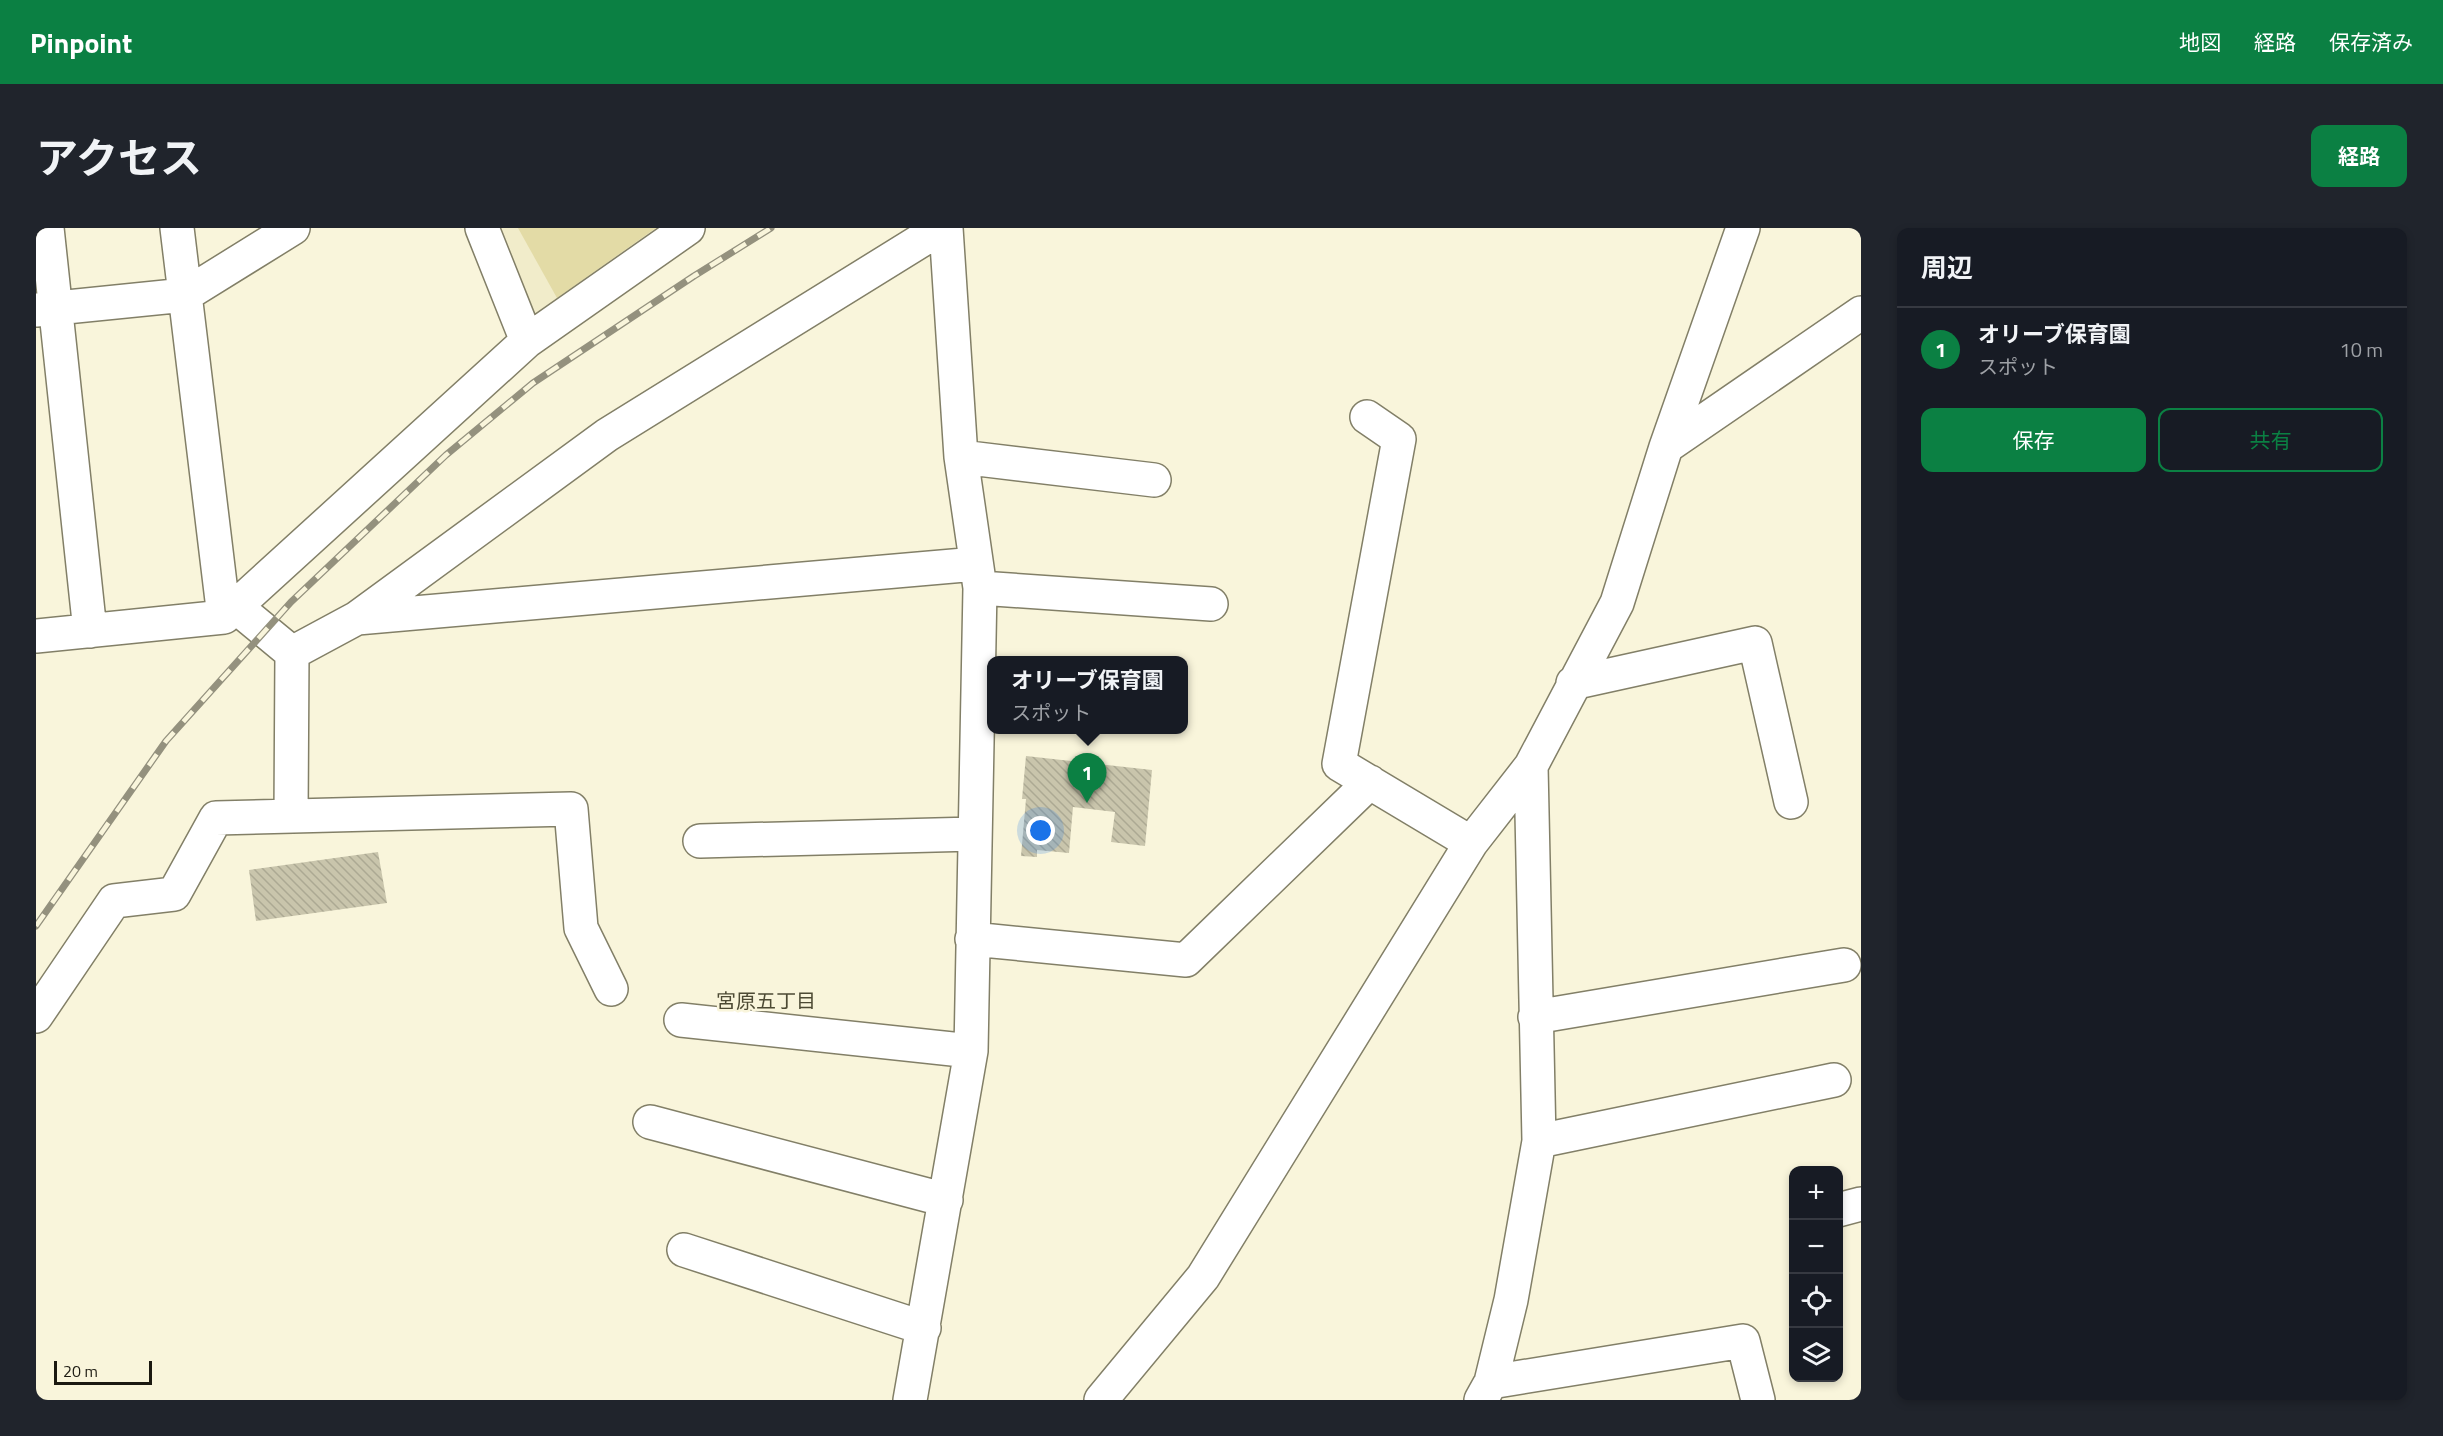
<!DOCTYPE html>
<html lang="ja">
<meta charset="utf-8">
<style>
body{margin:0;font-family:"Titillium Web","Noto Sans JP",sans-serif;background:#20242c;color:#f1f3f6}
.controls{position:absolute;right:18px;bottom:18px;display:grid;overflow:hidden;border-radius:12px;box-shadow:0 3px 9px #0003}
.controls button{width:54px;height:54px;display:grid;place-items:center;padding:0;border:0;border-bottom:2px solid #363941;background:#171b24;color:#f1f3f6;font:30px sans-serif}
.scale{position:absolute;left:18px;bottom:15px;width:98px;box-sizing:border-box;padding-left:6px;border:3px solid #1b1910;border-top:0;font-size:16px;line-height:21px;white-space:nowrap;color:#1b1910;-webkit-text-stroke:4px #f9f5db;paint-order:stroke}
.you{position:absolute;left:1005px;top:603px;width:21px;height:21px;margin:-15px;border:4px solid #fff;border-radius:50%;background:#1a73e8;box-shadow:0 0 0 9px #1a73e833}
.badge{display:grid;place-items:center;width:39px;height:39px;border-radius:50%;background:#0b8043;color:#fff;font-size:20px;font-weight:700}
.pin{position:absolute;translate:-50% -50px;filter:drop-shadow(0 2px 3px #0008)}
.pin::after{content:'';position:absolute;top:32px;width:21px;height:18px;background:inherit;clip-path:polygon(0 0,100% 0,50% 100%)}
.popup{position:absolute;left:951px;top:428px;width:201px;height:78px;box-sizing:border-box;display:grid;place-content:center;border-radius:12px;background:#171b24;filter:drop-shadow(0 2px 4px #0005);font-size:20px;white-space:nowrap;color:#9ea1a6}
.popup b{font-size:22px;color:#f1f3f6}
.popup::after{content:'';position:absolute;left:50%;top:100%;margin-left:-12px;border:12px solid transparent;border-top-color:#171b24}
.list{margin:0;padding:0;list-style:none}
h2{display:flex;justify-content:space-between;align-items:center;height:78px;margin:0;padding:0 24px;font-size:26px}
h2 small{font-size:20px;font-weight:400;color:#9ea1a6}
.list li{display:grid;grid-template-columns:39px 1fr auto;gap:18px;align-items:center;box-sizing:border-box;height:84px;padding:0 24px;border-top:2px solid #363941}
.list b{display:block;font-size:22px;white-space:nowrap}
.list p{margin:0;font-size:20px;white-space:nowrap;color:#9ea1a6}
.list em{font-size:20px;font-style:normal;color:#9ea1a6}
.actions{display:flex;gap:12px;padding:18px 24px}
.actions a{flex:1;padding:14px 0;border:2px solid #0b8043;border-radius:12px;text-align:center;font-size:21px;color:#0b8043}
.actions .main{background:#0b8043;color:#fff}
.icon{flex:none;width:33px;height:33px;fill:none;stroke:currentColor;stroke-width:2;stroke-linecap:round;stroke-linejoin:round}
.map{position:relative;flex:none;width:1825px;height:1172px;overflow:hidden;border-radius:12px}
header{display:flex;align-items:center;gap:36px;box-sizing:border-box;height:84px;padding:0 30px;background:#0b8043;color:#fff}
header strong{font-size:28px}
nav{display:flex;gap:33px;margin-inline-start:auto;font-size:21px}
.intro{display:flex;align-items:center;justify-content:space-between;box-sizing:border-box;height:144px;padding:0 36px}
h1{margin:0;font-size:42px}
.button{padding:15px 27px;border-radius:12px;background:#0b8043;color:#fff;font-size:21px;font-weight:700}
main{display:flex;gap:36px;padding:0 36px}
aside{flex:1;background:#171b24;border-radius:12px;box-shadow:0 3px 9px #0003}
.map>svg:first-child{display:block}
.built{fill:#f1ecca}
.green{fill:#e3dba6}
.building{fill:url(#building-back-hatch)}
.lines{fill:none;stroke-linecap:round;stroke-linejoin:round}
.minor-casing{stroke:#827f67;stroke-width:36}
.minor{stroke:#fff;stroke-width:33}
.rail-casing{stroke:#94917e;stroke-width:7}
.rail{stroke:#f9f5db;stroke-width:4.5;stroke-dasharray:14;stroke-linecap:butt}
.labels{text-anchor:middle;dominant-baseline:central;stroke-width:5;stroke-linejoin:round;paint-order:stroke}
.neighbourhood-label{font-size:20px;fill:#4d4a34;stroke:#f9f5db}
</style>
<header>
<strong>Pinpoint</strong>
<nav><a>地図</a><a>経路</a><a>保存済み</a></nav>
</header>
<div class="intro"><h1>アクセス</h1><a class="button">経路</a></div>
<main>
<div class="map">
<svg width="1825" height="1172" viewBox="0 0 1825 1172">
<defs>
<pattern id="building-back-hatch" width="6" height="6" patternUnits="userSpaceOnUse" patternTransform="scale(1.5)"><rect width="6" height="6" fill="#c9c5ac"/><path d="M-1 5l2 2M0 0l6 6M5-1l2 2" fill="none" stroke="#aca993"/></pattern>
</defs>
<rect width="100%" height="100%" fill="#f9f5db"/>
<path class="built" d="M456,0H637L496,99Z"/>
<path class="green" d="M482,0H620L521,70Z"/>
<path class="building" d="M990,528L1116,542L1109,618L1075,614L1079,584L1037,579L1033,625L1001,622V629L985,628L990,571H986Z
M342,624L351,675L220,693L213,642Z"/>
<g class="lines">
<defs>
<path id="minor" d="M11,0L54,403
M141,0L188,389L491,113L652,0
M446,0L491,113
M0,82L149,67L257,0
M1331,189L1363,211L1303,536L1435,615
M1630,219L1825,85
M925,229L1118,252
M944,360L1175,376
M199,378L256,425L321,390L571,207L905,0
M321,390L940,336
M0,408L188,389
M1537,455L1719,415L1755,574
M255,588L256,425
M664,613L938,606
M936,711L1150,732L1334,554
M0,788L78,673L138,666L180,590L535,581L545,700L575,761
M1499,789L1808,737
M645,792L935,823
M614,894L910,972
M1503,913L1798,852
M1802,982L1825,976
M648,1022L888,1100
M1455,1154L1707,1113L1722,1172
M874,1172L935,823L944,360L925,229L910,0
M1065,1172L1167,1049L1435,615L1495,538L1581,375L1630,219L1707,0
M1445,1172L1455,1154L1475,1072L1503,913L1495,538"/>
</defs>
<use href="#minor" class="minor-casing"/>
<use href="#minor" class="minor"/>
<defs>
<path id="rail" d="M0,698L130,513L255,374L410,227L497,155L658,48L735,0"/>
</defs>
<use href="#rail" class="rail-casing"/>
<use href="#rail" class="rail"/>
</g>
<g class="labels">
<g class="neighbourhood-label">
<text x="730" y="772">宮原五丁目</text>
</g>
</g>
</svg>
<div class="controls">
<button>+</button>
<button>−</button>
<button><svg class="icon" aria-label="locate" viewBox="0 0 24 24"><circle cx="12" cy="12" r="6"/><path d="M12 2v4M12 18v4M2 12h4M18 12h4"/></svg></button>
<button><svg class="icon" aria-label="layers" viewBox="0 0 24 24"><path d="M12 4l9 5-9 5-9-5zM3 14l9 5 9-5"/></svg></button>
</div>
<div class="scale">20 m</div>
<div class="you"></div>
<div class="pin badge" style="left:1051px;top:575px">1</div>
<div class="popup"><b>オリーブ保育園</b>スポット</div>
</div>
<aside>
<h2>周辺<small></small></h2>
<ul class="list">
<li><span class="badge">1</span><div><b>オリーブ保育園</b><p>スポット</p></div><em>10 m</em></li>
</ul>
<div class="actions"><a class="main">保存</a><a>共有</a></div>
</aside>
</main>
